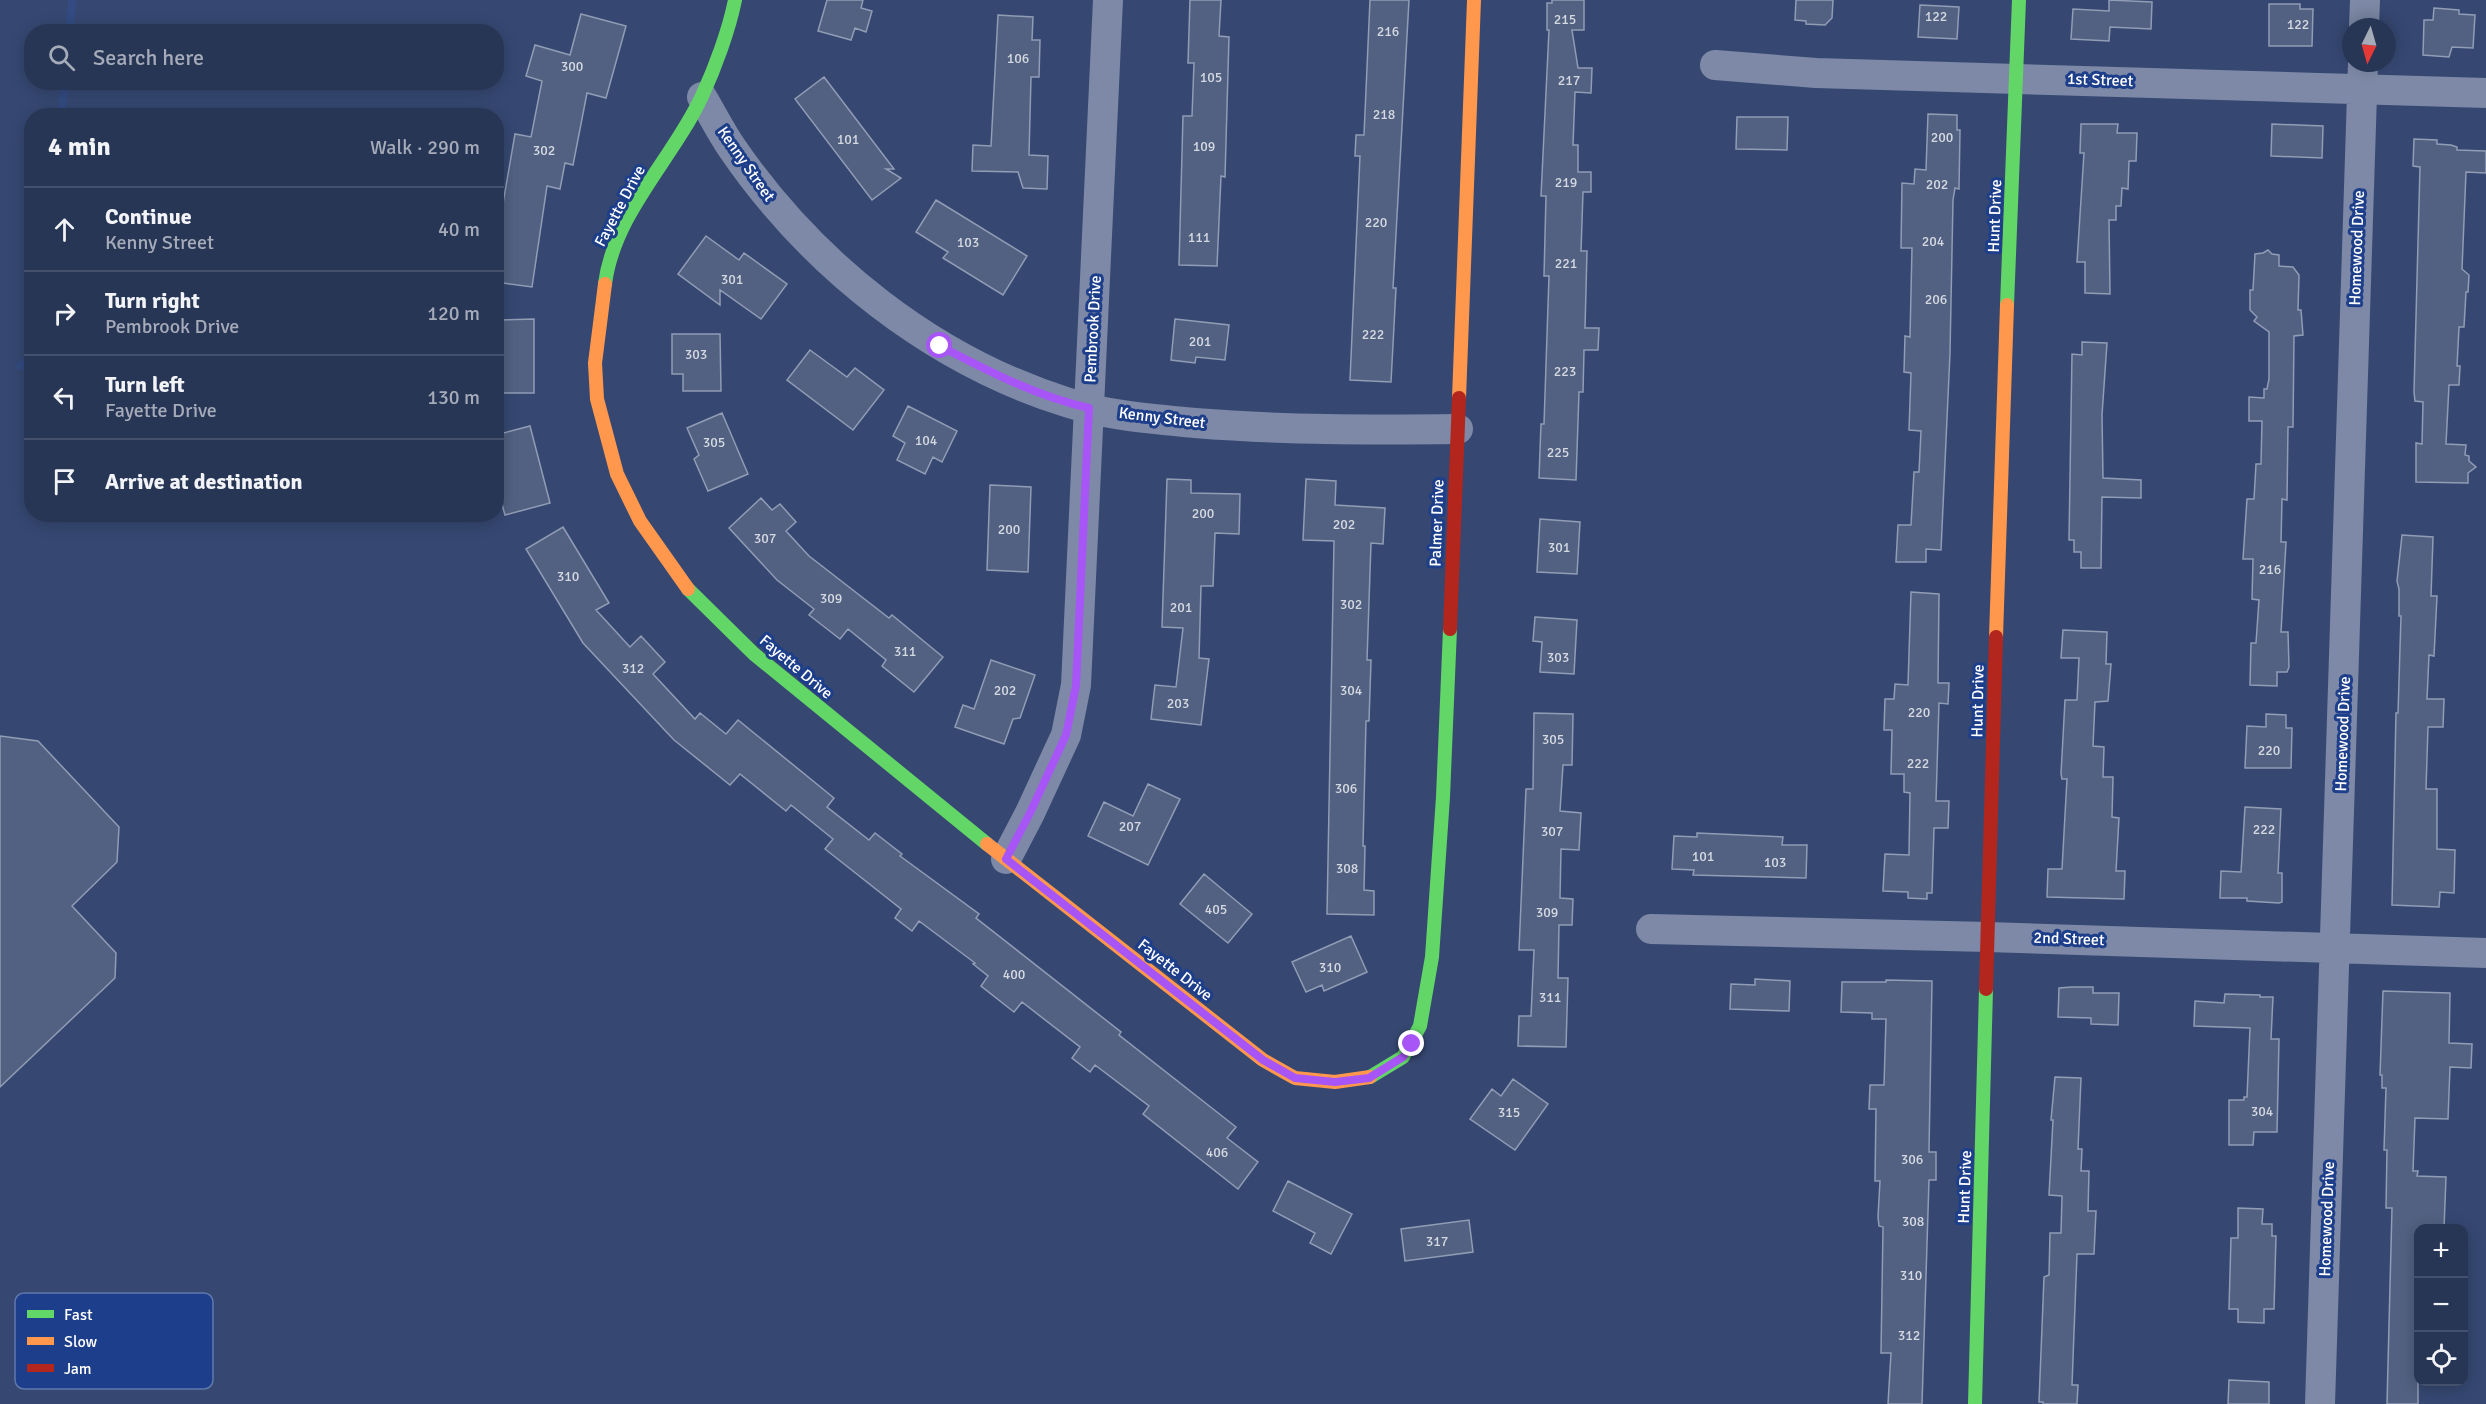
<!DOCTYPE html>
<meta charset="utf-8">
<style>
body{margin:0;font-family:Signika,sans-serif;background:#303e5c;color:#f1f3f6}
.controls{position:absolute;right:18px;bottom:18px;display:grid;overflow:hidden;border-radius:12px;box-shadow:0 3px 15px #0003}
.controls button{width:54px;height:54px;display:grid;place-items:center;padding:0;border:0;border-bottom:2px solid #44506c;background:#283656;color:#f1f3f6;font:30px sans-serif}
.compass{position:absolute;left:2342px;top:18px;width:54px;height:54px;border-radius:50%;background:#283656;box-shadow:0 3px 15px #0003;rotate:185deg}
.stop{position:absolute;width:18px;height:18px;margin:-14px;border:4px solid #a855f7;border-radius:50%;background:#fff}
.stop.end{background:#a855f7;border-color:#fff;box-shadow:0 2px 6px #0008}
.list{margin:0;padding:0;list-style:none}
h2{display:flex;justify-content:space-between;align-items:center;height:78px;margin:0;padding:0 24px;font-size:26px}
h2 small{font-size:20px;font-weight:400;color:#a5abb9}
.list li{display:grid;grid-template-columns:39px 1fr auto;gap:18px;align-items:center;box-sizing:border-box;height:84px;padding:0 24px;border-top:2px solid #44506c}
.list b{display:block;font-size:22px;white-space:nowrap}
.list p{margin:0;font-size:20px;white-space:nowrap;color:#a5abb9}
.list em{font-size:20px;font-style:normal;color:#a5abb9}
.icon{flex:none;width:33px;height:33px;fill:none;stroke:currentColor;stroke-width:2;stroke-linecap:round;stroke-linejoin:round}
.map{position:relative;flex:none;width:2486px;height:1404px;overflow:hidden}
.search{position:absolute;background:#283656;box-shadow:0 3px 15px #0003;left:24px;top:24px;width:480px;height:66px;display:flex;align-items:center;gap:15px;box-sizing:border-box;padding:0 21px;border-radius:24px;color:#a5abb9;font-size:22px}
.panel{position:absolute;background:#283656;box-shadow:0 3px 15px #0003;left:24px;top:108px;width:480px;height:414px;border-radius:24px}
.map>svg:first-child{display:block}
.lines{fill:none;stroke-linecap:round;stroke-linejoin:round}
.stream{stroke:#334b82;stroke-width:8}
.building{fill:#526182;stroke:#919cb5;stroke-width:1.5}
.street{stroke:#7d89a6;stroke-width:30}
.fast{stroke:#63d668;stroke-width:14}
.slow{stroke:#ff974d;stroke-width:14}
.jam{stroke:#b3261e;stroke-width:14}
.route{stroke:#a855f7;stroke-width:8}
.labels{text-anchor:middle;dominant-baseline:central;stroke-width:6;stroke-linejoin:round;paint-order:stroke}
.number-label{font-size:14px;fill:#d4d8e0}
.street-label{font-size:16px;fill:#fff;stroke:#1d3e8a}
.key{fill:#1d3e8a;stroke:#6178ad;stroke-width:1.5}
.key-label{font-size:16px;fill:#fff}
</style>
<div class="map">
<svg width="2486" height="1404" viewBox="0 0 2486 1404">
<rect width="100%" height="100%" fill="#364872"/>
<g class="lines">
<path class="stream" d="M70,32L72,0
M61,116L65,82
M20,366L32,357"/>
</g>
<path class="building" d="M827,0H863L861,8L872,11L866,32L855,28L851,40L818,31Z
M1190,0H1221L1219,36L1229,37L1225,177L1221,176L1217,266L1179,265L1183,116H1192L1194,63H1188Z
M1370,0H1409L1393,288H1396L1391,382L1350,380L1360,156H1355L1356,135H1364Z
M1552,0H1584V30H1572L1578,68H1592L1591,93L1575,92L1573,145H1578V172H1591V192H1583L1581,251H1587L1585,328H1599L1598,350H1584L1583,392H1579L1576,480L1539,478L1541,424H1544L1549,276H1544L1546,196H1541L1549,30H1547V3H1552Z
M1796,0H1833L1832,18L1825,25L1806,24V21L1795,20Z
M2109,0L2152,2L2151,29L2110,27L2109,41L2071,39L2073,9L2109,11Z
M2269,4H2300V9H2313L2312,46H2269Z
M1920,5L1959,7L1957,39L1918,37Z
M2434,8L2459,10V14L2475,15L2473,48L2452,47L2449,57L2423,55L2424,20H2433Z
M581,14L626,26L606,98L587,93L573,165L565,163L560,189L547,186L532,287L496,282V244L515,134L531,137L542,81L526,76L535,45L570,55Z
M998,15L1033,17L1032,40H1040L1039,77H1031L1029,155L1048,156L1047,189L1023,188L1018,172L972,171L973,145L991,146Z
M824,77L894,169H886L901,178L872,200L795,99Z
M1928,114L1957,115V130H1960L1959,189L1955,188L1953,200L1950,353L1941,550L1926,549V562H1896L1898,525H1911L1914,472H1919L1921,431L1909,430L1911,373L1904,372L1905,336L1910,337L1912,248H1901L1902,183L1914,184L1915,169L1926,170Z
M1737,117H1788L1787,150L1736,149Z
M2081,124H2118L2117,133H2137L2136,161H2129L2128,189L2122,188L2121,206H2116V220H2109L2110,294L2085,293V262H2077L2084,153H2080Z
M2272,124L2323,126L2322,158L2271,156Z
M2414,139L2437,140V144L2451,145L2457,147V150L2486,151V173L2466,172L2462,269L2469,275L2468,292H2466L2464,327H2459L2457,366H2460L2459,385H2449L2446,444L2466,445L2465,455L2469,456V461L2476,467L2468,473V483L2416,482V443L2422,444L2423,402L2415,401L2414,392L2420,167L2413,166Z
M936,200L1027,256L1003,295L943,258L948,252L916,232Z
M706,236L739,260L744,253L787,284L761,319L720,290V305L678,274Z
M2268,250L2272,254L2279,255V266L2293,267L2299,275L2298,310H2301L2303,335L2294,336L2293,427H2288L2287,500L2282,499L2281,542H2286L2281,632H2288L2289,667L2287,672H2277V686L2250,685L2251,643H2256L2259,600L2252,599L2253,559H2243L2247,499H2254L2256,464H2261L2262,421H2249V397L2264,398V389H2267L2269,379V332L2254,321L2257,317L2250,310V290H2253L2255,254L2263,253Z
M534,319V393H496V320Z
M1175,319L1229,325L1225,360L1196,357L1195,363L1171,360Z
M672,334H720L721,391H683V374H672Z
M2082,342L2107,343L2102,415L2103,478L2141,480V498L2102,497L2101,568H2081V552H2074V540H2069L2072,354L2082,355Z
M810,350L847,377L855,368L884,390L853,430L787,380Z
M908,406L957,431L942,462L933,457L925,474L897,460L905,443L893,436Z
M722,413L748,474L708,491L694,459L699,455L687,428Z
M530,426L550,503L505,515L496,483V435Z
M1167,479L1191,480V493L1240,494L1239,534L1215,533L1213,586H1201L1199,658L1209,659L1201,725L1151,719L1155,685L1176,687L1183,628L1162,627Z
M1306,479L1336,481L1335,505L1385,508L1383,544L1371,543L1367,660H1371L1369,721H1366L1363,846H1365L1364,890L1374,891V915L1327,914L1334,541L1303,540Z
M990,485L1031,487L1028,572L987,570Z
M761,498L772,510L780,504L796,522L786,531L809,556L889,618L892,615L943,657L914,692L882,666L886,660L848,629L840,639L809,615L814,609L777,580L729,528Z
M1540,519L1580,522L1577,574L1537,572Z
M563,527L609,603L596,610L630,647L641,636L665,662L653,674L695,719L700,713L726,734L738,720L834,798L827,807L869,840L875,833L902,854L900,856L979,914L976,918L1121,1032L1119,1035L1236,1127L1227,1138L1258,1162L1238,1189L1143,1114L1149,1106L1095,1065L1090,1072L1072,1058L1080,1047L1022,1002L1014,1012L981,986L988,976L973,964L975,963L919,921L912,931L895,918L901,909L825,849L833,839L791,805L786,811L740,774L730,785L674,740L583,643L526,549Z
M2402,535L2433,537L2431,596H2437L2434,656L2429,655L2427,699H2444L2443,727H2428L2426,789H2437V849L2455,850L2454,893L2440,892L2439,907L2392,905L2396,713H2398L2401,616H2399V589L2397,581Z
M1911,592L1939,594L1938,683H1949L1948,704L1939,703L1936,801H1949L1948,828H1934L1932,893H1927V899L1908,898V892L1883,891L1885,854L1909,855L1910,793L1904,792V774H1891L1892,730H1884L1885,699H1894L1895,684L1908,685Z
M1535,617L1577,620L1574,674L1540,672L1542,642L1533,641Z
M2063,630L2107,632L2106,664H2111L2108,701L2095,702L2093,746L2104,747L2103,777H2113L2112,817L2119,818L2116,871H2125L2124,899L2047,897L2048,869H2062L2067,779H2062L2061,774L2065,700H2077L2079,658H2061Z
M991,660L1035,675L1020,718L1013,719L1004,744L955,727L963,705L974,709Z
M1534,713L1573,714L1572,765H1563L1560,811L1581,813L1579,850L1561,849L1560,898L1573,899L1572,925H1559L1558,978H1568L1566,1047L1518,1046L1519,1016H1531L1534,950H1519L1526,789H1533Z
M2266,714L2286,715V728H2292L2291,768H2245L2247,726L2266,727Z
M0,736L38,741L119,827L117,862L72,906L116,953L115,978L0,1087Z
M1148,784L1180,799L1148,865L1088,836L1104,802L1133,816Z
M2245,807L2281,809L2278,873H2282V902L2279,903L2247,901V898H2220L2221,871L2241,872Z
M1697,833L1783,837L1782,845H1807L1806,878L1693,875L1694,870L1672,869L1674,836L1697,837Z
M1204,874L1252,914L1228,943L1180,904Z
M1351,936L1367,972L1324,991L1322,985L1306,992L1292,962Z
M1755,979L1790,981L1789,1011L1730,1009L1731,984L1755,985Z
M1886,980L1932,981L1929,1152H1936V1180H1929L1922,1404H1888L1891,1353H1881L1883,1227L1879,1226L1878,1217L1880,1181H1875L1876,1109H1869L1870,1085H1884L1886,1019H1872V1013L1841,1012L1842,982H1886Z
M2072,987H2093V993H2119L2118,1025L2091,1024V1018L2058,1017L2059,988Z
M2383,991L2450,993L2449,1043L2472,1044L2471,1068L2450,1067L2448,1119L2415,1118L2413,1171H2418L2417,1176L2446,1177L2444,1228H2418V1404H2387L2392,1208H2386L2387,1150H2384L2386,1088H2382V1075H2380Z
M2225,994L2260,995V997H2273L2271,1039H2279L2277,1132H2254L2253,1145H2229V1100H2244V1097H2247L2250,1028L2194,1026L2195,1001L2224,1003Z
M2055,1077L2081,1078L2078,1149H2082L2081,1171H2089L2088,1211H2096L2094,1254H2077L2072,1385H2078L2077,1404H2043V1402H2039L2044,1277L2049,1275L2050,1233H2061L2062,1196L2049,1195L2053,1120H2051Z
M1513,1079L1548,1104L1515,1150L1470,1119L1492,1089L1501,1096Z
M1288,1181L1352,1214L1331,1254L1310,1243L1315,1233L1273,1211Z
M2238,1208L2263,1209L2262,1224H2272V1236H2276L2274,1309H2264V1323L2238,1322V1309H2229L2231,1238H2238Z
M1469,1220L1473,1252L1405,1261L1401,1229Z
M2229,1380L2269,1382V1404H2228Z"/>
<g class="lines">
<path class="street" d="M2364,27L2365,0
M1715,65L1816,73L2486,93
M702,97C712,114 721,132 732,148C812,265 933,361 1069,403C1109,416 1153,419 1195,423C1283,430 1369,430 1458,429
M1006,859L1030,813L1066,735L1076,685L1108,0
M1651,929L1988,937L2486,953
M2320,1404L2363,63"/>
<path class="fast" d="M605,284C614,213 673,159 702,96C715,68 729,30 735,0
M2007,305L2019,0
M688,589L754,654L987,844
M1370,1077L1403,1057L1420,1026L1432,957L1443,797L1450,629
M1975,1404L1986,989"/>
<path class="slow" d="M605,284L595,363L597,399L617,474L640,521L688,589
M1459,398L1474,0
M1996,637L2007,305
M987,844L1263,1060L1295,1078L1335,1082L1370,1077"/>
<path class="jam" d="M1450,629L1459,398
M1986,989L1996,637"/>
</g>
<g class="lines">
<path class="route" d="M940,346C988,371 1036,396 1089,408L1076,686L1066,735L1030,813L1006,859L1263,1060L1295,1078L1335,1082L1369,1078L1403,1057L1412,1044"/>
</g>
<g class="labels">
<g class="number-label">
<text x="1936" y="16">122</text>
<text x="1565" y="19">215</text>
<text x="2298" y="24">122</text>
<text x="1388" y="31">216</text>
<text x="1018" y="58">106</text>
<text x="572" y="66">300</text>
<text x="1211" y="77">105</text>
<text x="1569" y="80">217</text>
<text x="1384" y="114">218</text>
<text x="1942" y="137">200</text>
<text x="848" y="139">101</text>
<text x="1204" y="146">109</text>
<text x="544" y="150">302</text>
<text x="1566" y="182">219</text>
<text x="1937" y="184">202</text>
<text x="1376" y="222">220</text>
<text x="1199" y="237">111</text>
<text x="1933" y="241">204</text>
<text x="968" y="242">103</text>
<text x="1566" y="263">221</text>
<text x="732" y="279">301</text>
<text x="1936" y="299">206</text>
<text x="1373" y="334">222</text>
<text x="1200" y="341">201</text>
<text x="696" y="354">303</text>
<text x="1565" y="371">223</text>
<text x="926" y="440">104</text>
<text x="714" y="442">305</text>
<text x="1558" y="452">225</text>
<text x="1203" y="513">200</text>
<text x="1344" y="524">202</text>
<text x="1009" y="529">200</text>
<text x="765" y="538">307</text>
<text x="1559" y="547">301</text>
<text x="2270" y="569">216</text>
<text x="568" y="576">310</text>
<text x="831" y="598">309</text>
<text x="1351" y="604">302</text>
<text x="1181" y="607">201</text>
<text x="905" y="651">311</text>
<text x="1558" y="657">303</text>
<text x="633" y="668">312</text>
<text x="1005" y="690">202</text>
<text x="1351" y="690">304</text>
<text x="1178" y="703">203</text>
<text x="1919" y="712">220</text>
<text x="1553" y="739">305</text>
<text x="2269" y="750">220</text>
<text x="1918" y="763">222</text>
<text x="1346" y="788">306</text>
<text x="1130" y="826">207</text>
<text x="2264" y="829">222</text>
<text x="1552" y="831">307</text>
<text x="1703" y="856">101</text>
<text x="1775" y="862">103</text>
<text x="1347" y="868">308</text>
<text x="1216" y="909">405</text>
<text x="1547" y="912">309</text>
<text x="1330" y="967">310</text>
<text x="1014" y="974">400</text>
<text x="1550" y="997">311</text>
<text x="2262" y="1111">304</text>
<text x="1509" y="1112">315</text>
<text x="1217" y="1152">406</text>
<text x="1912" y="1159">306</text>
<text x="1913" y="1221">308</text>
<text x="1437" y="1241">317</text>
<text x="1911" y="1275">310</text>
<text x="1909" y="1335">312</text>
</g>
<g class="street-label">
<text transform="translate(2100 80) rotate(2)">1st Street</text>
<text transform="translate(746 164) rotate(55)">Kenny Street</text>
<text transform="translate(620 206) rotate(-62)">Fayette Drive</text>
<text transform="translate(1995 216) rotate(-88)">Hunt Drive</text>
<text transform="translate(2357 248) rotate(-88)">Homewood Drive</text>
<text transform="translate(1093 329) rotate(-87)">Pembrook Drive</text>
<text transform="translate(1162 418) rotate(7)">Kenny Street</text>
<text transform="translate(1437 523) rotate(-88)">Palmer Drive</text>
<text transform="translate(796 667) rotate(40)">Fayette Drive</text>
<text transform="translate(1978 701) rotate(-89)">Hunt Drive</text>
<text transform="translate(2343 734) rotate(-88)">Homewood Drive</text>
<text transform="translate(2069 939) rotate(2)">2nd Street</text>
<text transform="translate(1175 970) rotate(38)">Fayette Drive</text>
<text transform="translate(1965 1187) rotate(-88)">Hunt Drive</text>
<text transform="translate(2327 1219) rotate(-88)">Homewood Drive</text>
</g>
</g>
<rect x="15" y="1293" width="198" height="96" rx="9" class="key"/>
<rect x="27" y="1310" width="27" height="8" fill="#63d668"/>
<rect x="27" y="1337" width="27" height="8" fill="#ff974d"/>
<rect x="27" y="1364" width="27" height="8" fill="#b3261e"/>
<g class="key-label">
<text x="64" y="1320">Fast</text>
<text x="64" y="1347">Slow</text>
<text x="64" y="1374">Jam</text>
</g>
</svg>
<div class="controls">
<button>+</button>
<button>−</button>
<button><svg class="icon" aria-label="locate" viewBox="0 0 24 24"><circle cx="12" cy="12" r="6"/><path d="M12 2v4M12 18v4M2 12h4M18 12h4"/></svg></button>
</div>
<svg class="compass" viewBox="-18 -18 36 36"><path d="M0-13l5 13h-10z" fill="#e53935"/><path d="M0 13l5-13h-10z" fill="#a5abb9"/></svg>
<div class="stop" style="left:940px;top:346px"></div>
<div class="stop end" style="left:1412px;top:1044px"></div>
<div class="search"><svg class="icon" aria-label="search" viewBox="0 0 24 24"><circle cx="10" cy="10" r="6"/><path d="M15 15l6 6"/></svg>Search here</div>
<section class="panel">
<h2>4 min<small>Walk · 290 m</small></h2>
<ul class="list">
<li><svg class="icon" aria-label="ahead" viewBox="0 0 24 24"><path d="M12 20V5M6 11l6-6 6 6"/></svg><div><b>Continue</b><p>Kenny Street</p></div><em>40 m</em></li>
<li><svg class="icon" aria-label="right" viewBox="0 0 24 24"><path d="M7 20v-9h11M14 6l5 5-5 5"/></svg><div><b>Turn right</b><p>Pembrook Drive</p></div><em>120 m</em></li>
<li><svg class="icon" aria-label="left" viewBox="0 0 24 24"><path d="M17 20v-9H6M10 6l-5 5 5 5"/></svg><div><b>Turn left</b><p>Fayette Drive</p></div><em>130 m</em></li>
<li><svg class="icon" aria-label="arrive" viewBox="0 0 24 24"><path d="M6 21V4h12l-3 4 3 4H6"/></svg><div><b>Arrive at destination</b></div></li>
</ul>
</section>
</div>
